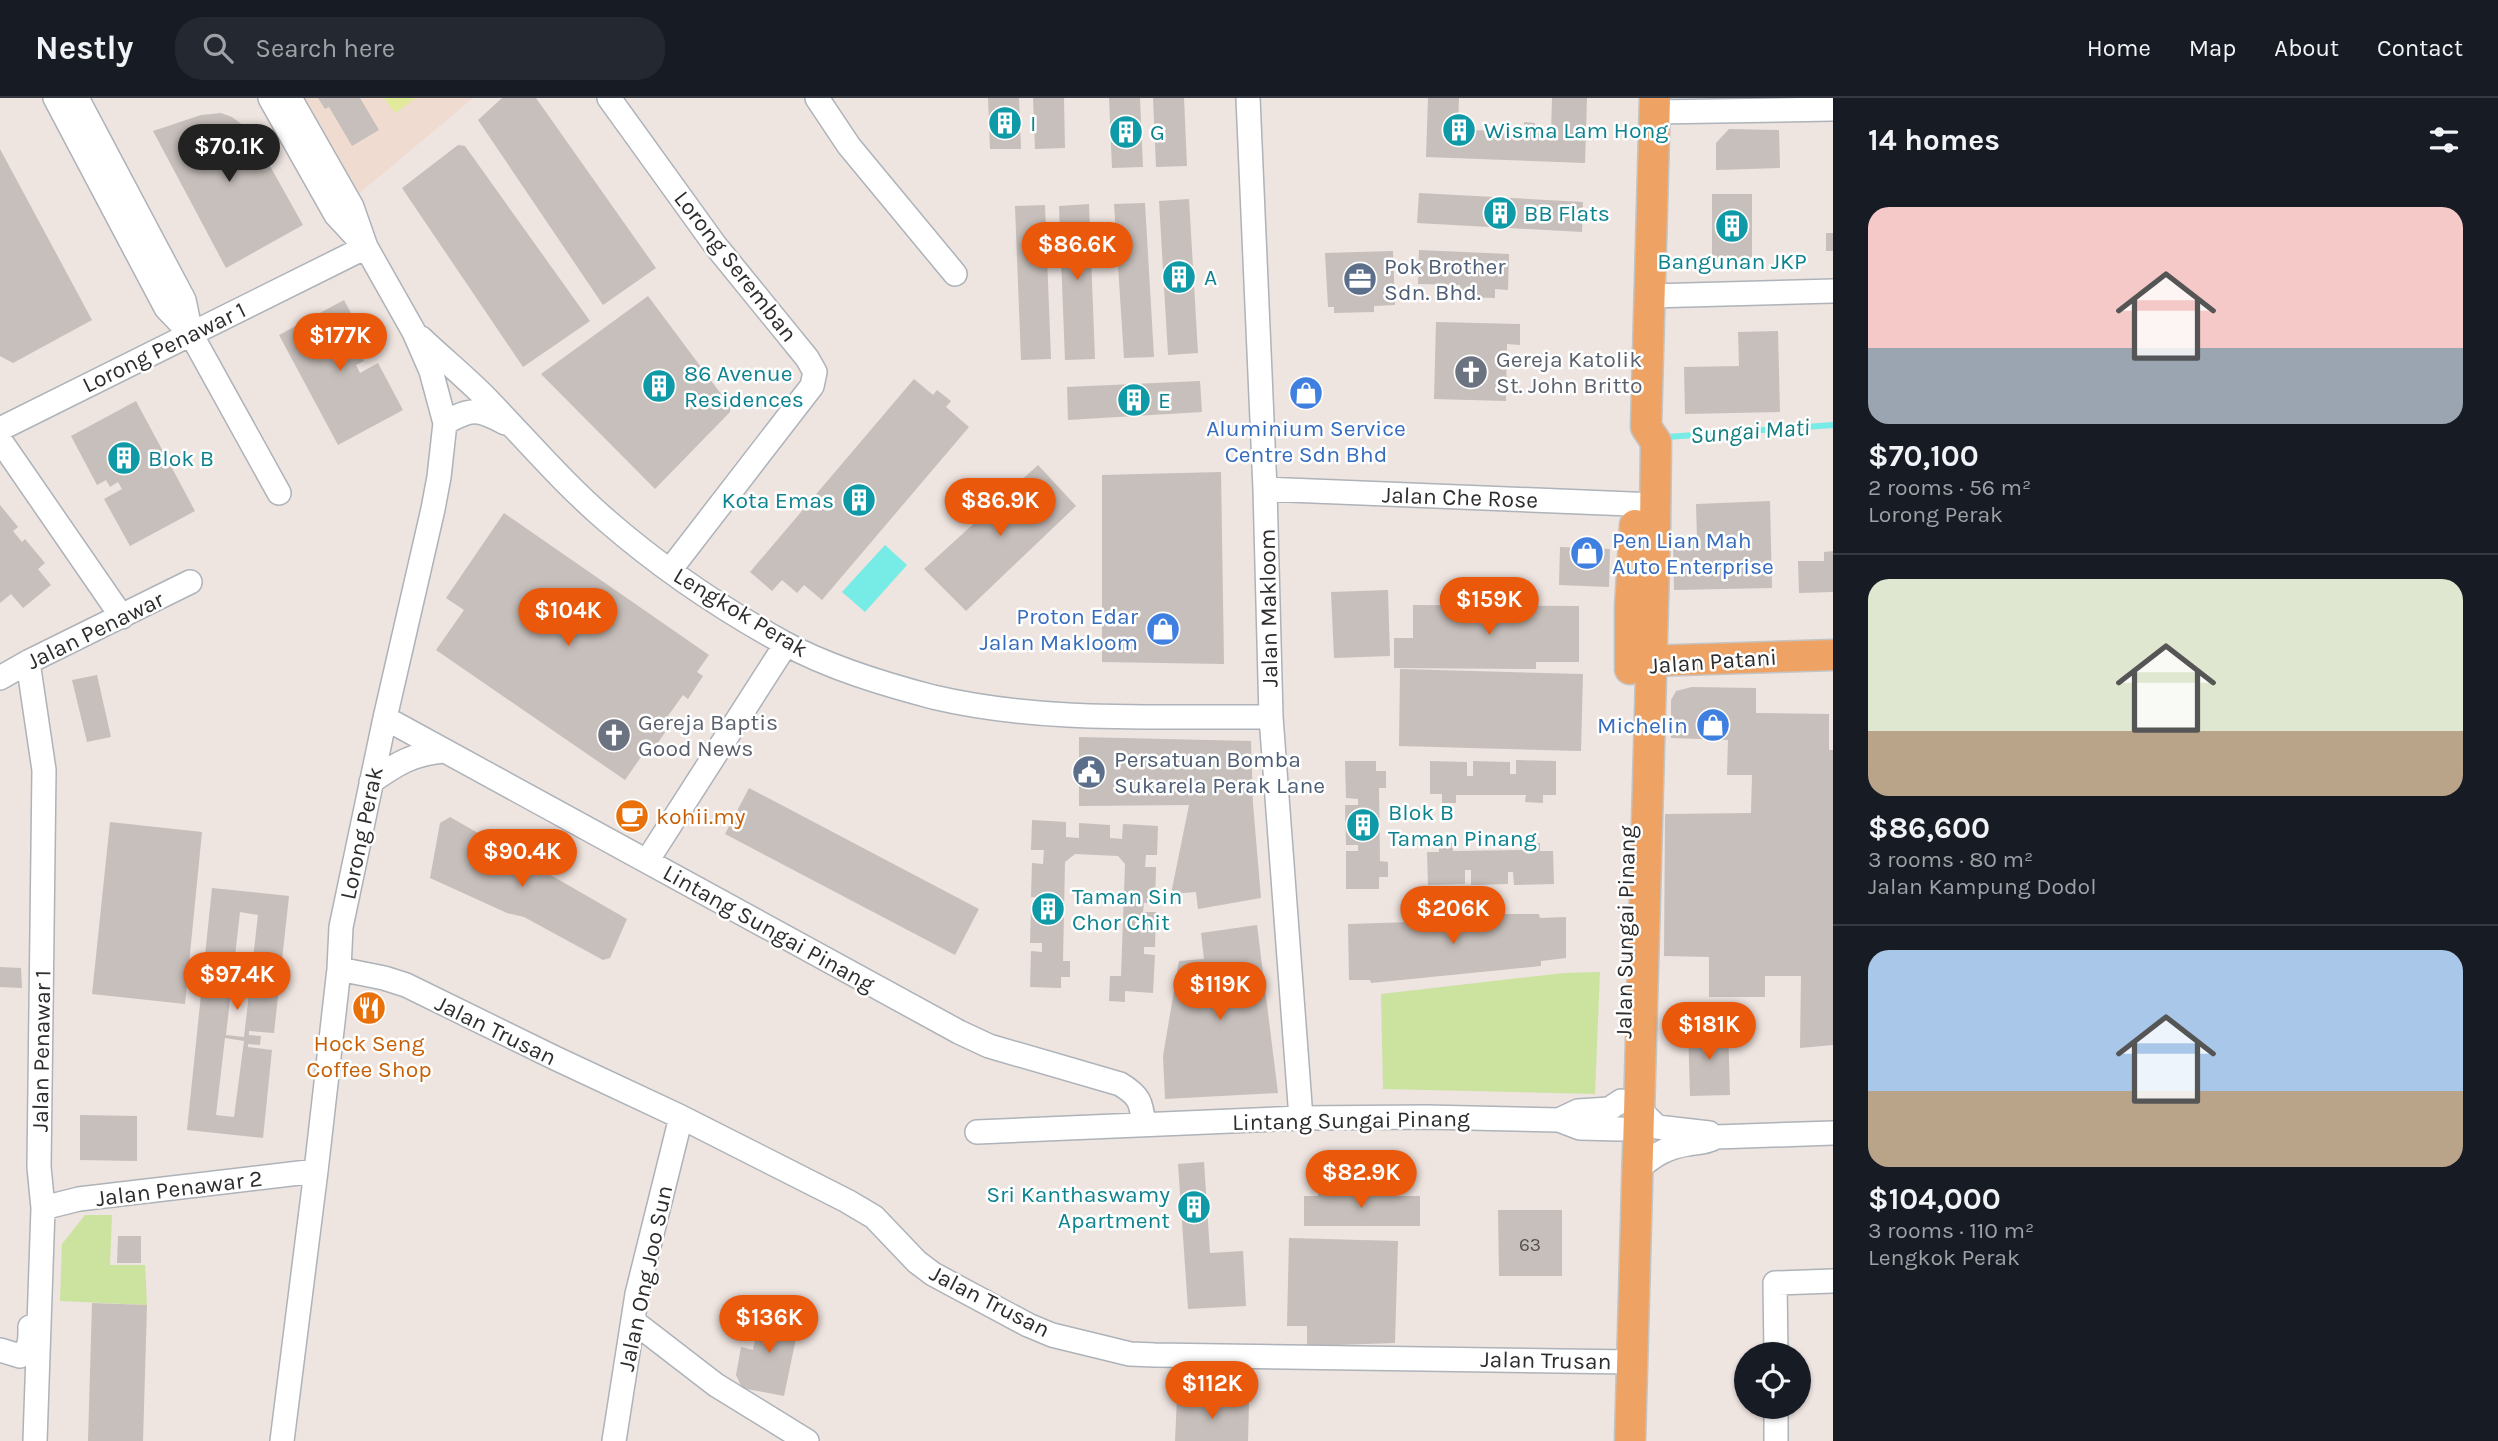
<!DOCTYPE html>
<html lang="en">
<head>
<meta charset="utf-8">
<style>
  body { margin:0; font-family:Karla,sans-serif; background:#242831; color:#f1f3f6; height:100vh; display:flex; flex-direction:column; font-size:26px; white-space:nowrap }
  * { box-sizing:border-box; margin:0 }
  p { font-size:23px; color:#9ea1a6 }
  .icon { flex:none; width:38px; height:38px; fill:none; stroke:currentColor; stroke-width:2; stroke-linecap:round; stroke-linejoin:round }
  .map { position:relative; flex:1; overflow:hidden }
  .side { display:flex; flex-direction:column; background:#171b24; width:665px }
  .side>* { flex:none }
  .buttons { position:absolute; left:1734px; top:1244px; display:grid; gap:14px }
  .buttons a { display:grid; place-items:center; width:77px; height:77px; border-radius:50%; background:#171b24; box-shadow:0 2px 5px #0004; font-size:35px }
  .price { position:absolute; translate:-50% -60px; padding:0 16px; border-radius:24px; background:#ea580c; color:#fff; font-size:23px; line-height:46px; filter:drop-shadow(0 2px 4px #0008) }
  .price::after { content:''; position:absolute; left:50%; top:42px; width:21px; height:16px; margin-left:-10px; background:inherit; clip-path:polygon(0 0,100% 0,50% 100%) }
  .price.active { background:#222; color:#fff }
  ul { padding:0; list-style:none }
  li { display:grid; align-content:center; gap:14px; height:371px; padding:0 35px }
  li+li { border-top:2px solid #363941 }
  li span { display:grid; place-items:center; height:217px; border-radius:21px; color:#555 }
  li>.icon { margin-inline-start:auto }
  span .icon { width:126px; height:126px; fill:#fffc; stroke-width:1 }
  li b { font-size:30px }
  h2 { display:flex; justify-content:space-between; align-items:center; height:84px; padding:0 35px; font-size:30px }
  header { display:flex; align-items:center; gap:42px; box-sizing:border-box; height:98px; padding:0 35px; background:#171b24; border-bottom:2px solid #363941 }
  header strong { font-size:33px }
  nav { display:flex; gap:38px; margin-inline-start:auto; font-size:24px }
  .search { width:490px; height:63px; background:#242831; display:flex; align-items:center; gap:18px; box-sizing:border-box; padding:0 24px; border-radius:28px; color:#9ea1a6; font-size:26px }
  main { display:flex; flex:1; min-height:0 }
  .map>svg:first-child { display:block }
  .education { fill:#efdbd0 }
  .green { fill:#cbe39e }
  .pitch { fill:#e1e99b }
  .water { fill:#77ece7 }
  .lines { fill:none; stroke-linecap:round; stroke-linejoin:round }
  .stream { stroke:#77ece7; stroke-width:6 }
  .building { fill:#c7bfbb; fill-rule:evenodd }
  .minor-casing { stroke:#adb3b9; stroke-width:26 }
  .major-casing { stroke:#c4c4c4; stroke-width:33 }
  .minor { stroke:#fff; stroke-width:23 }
  .major { stroke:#eea365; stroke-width:30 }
  .labels { text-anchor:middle; stroke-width:5; stroke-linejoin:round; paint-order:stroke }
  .number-label { font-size:19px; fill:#545250 }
  .culture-label { font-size:23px; fill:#0d838f; stroke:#fff; text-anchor:start }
  .street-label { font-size:23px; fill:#2d2d2d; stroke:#fff }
  .service-label { font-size:23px; fill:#4e5e75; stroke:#fff; text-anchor:start }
  .worship-label { font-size:23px; fill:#5b616d; stroke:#fff; text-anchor:start }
  .shop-label { font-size:23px; fill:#366cbe; stroke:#fff; text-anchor:end }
  .food-label { font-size:23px; fill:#c56008; stroke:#fff; text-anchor:start }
  .water-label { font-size:24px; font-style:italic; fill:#117e81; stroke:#fff }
</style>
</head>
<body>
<header>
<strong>Nestly</strong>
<div class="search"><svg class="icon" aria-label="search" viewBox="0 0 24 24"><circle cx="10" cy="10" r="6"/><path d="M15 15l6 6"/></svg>Search here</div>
<nav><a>Home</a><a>Map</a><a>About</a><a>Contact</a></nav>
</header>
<main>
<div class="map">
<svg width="1833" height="1343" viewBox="0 0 1833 1343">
  <rect width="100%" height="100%" fill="#eee4e0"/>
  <path class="education" d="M300,0H473L357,97Z"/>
  <path class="green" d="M1600,874L1595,996L1383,991L1381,896L1564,875Z
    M85,1117H112L110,1167H145L147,1207L60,1203L62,1146Z"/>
  <path class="pitch" d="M384,0H416L395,15Z"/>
  <path class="water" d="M885,447L907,467L865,514L842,494Z"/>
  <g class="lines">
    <path class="stream" d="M1667,339L1833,327"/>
  </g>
  <path class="building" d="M318,0H360L379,32L352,48L329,9L325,11Z
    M502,0H536L656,170L603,207L478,22Z
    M988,0H1019L1021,51H990Z
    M1033,0H1064L1065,50L1035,51Z
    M1109,0H1140L1143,69L1112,70Z
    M1153,0H1184L1187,68L1156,69Z
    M1428,0H1459L1458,32L1524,33V24L1535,25V34H1551L1552,0H1587L1585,65L1426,59Z
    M221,15L232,19L244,28L256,43L303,127L226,170L153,33L201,17Z
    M1729,31L1779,32L1780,70L1716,72V45Z
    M458,47L465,48L590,223L523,269L402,90Z
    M0,51L92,222L13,265L0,258Z
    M1419,95L1583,104L1582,134L1417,125Z
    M1712,96H1752V160H1712Z
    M1189,101L1198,255L1168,257L1159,103Z
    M1145,105L1154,259L1124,260L1114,106Z
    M1089,106L1095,261L1065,262L1059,108Z
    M1045,107L1051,261L1021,262L1015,108Z
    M1826,135H1833V153H1826Z
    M1419,152L1509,156L1508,192L1495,191V200L1460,199V187L1418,186Z
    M1393,153L1395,207L1374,208V214L1334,215V209H1328L1325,155Z
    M648,198L730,308V314L655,391L541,276Z
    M344,202L370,251L361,256L364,263L356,267L360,275L378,265L403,312L338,347L279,237Z
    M1436,224L1520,226V247L1507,246L1506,303L1434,301Z
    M1778,233L1780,314L1685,316L1684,269L1739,268L1738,234Z
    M914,281L933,297L937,292L951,303L946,309L969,329L822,502L804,487L797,495L782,482L772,493L750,474Z
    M1200,283L1202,314L1068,322L1067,289Z
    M136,303L195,413L130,448L104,401L122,391L118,384L110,389L106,382L97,387L71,338Z
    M1038,367L1076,408L966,513L924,471Z
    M1221,374L1224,566L1102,564V377Z
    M1770,403L1772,490L1674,492L1673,440H1697L1696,406Z
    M0,407L18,429L13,433L22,444L25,441L45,465L38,471L51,487L23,510L11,496L0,505Z
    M504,415L709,557L697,574L703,578L688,601L683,597L660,629L666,633L655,649L650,646L625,682L436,552L464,512L446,500Z
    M1560,449L1610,451L1609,489L1559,487Z
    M1833,453V494L1799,495L1798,463H1824V454Z
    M1388,492L1390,558L1334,560L1331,494Z
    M1413,507L1579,508V564H1536V571L1394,570V540H1413Z
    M1400,571L1583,576L1581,653L1399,648Z
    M97,577L111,639L87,644L72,582Z
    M1692,589L1756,590V615L1829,616V652H1833V947L1800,950L1801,878H1765V899H1709V859L1664,858L1665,716L1751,715L1752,677H1727L1728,642L1671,640V602L1676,593Z
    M1079,639L1251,643L1253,706L1261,800L1198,811L1196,794L1171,796L1189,707L1079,708Z
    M1516,662L1556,663V697H1543V705L1525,704L1526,697H1456V705H1442V696H1430V663L1467,664V678H1473V663L1510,664V676H1516Z
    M1345,663H1376V673H1386V690H1379L1380,763L1388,764V779H1379V791H1346V753H1358V747H1346L1345,707H1358V701L1346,700Z
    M749,690L979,811L955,857L725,736Z
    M450,719L627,821L610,860L603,862L524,819L507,815L430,780L440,725Z
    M1032,722L1066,724V739L1079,740V725L1110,727V740L1122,741L1123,726L1158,728L1157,757H1146L1145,769H1156L1155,805H1144L1143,814H1156L1155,849H1144V856L1155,857L1153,895L1125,893V904L1109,903L1110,878H1121L1125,766L1118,758L1075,756L1065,764L1063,863H1070V879H1061V890L1030,889L1031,853L1042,854V845H1030L1031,809H1047V800L1031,799L1032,765L1043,766L1044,752H1031Z
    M110,724L202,734L185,906L92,896Z
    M1453,745V753L1523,752L1522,745H1540V753H1553L1554,786L1514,787L1513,774H1508V786L1471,787V772H1465V786L1428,787L1427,754H1439V746Z
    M212,790L289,798L274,935L249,933V937L261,938L260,947L248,946V949L272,952L263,1040L187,1032ZM240,814L258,817L244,939L226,937ZM225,940L244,943L234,1019L216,1017Z
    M1435,816H1539L1540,820L1566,819V860L1541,863V868L1371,885L1370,882H1349L1348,826L1411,824L1412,821Z
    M1257,827L1278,995L1165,1001L1163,958L1179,863L1204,861L1201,835Z
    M0,869L21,870L22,890L0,889Z
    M1728,929L1730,997L1690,998L1688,930Z
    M80,1017L137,1018V1063L80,1062Z
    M1204,1064L1210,1155L1243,1153L1246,1208L1188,1211L1178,1066Z
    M1318,1089L1333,1090V1098H1420V1128H1304V1098H1318Z
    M1498,1112H1562V1178H1499Z
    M118,1138H141V1165H117Z
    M1289,1140L1398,1143L1395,1245L1307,1248V1228H1287Z
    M92,1205L147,1207L143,1343H88Z
    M761,1212L800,1221L784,1298L742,1290L736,1277L741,1249L753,1252Z
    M1177,1300L1249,1304L1248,1343H1175Z"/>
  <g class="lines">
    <g class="minor-casing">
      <path id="minor" d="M55,0L166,210L191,236L279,395
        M77,0L184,202L191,235
        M270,0L336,117L361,144
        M609,0L715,147L807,260L815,274L812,288L670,472
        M817,0L849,48L955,176
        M1248,0L1265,391L1271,619L1301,1020
        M1654,14L1833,11
        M1650,198L1833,193
        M421,240C442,260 464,278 484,298C524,339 562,384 606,422C660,469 722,511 784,545C830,570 883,586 933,599C1043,625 1159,618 1271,619
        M445,325C471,310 478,310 505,325
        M0,331L366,149
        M0,342L122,519
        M1265,391L1655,407
        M28,564L44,672L39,1069L43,1110L35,1343
        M0,580L28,564L190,484
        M385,620L959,934L989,948L1120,986C1140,998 1141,1004 1144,1027
        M371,684C396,666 414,655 445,653
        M647,763L786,546
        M339,871L384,880L406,887L555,960L681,1019L847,1103L874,1119L917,1164L933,1176L1028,1227L1052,1237L1130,1256L1155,1257L1632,1264
        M1640,1000L1644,1016L1657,1029L1709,1035
        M1559,1022L1578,1013L1609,1011L1621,1003
        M977,1034L1301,1020L1426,1019L1559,1022L1580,1030L1620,1031
        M1638,1071C1654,1057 1667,1049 1688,1046C1698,1044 1707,1045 1716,1039L1833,1035
        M43,1110L79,1101L316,1073
        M633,1223L716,1287L807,1343
        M0,1252L20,1258C31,1251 30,1240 30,1229
        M1776,1256L1775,1185L1833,1183
        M1776,1309V1343
        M282,1343L316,1073L339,871L341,829L385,620L433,411L439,379L445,325L431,273L414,234L366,149L352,109L290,0
        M614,1343L637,1196L681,1019"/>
    </g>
    <g class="major-casing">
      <path id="major" d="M1630,566V510L1635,427
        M1630,571L1649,563L1833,557
        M1630,1343L1655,432L1656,344L1646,329L1655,0"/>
    </g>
    <use href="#minor" class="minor"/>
    <use href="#major" class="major"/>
  </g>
  <defs>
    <g id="building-disc" transform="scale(1.75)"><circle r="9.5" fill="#0f9aa8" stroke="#fff"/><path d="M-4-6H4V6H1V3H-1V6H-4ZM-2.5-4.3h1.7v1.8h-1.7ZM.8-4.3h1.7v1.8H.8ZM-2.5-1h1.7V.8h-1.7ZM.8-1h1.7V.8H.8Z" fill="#fff"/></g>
    <g id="office-disc" transform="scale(1.75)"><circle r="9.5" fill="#5c6f8a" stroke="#fff"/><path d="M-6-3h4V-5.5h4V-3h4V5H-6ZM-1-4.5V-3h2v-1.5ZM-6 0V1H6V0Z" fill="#fff"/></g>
    <g id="church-disc" transform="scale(1.75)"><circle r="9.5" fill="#6b7280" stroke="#fff"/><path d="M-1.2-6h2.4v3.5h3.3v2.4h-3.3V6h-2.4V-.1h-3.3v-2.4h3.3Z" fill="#fff"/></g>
    <g id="shop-disc" transform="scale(1.75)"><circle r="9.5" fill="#3f7fe0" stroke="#fff"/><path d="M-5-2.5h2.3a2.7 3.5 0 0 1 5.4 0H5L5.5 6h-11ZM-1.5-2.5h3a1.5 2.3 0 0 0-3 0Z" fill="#fff"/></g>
    <g id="civic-disc" transform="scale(1.75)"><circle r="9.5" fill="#5c6f8a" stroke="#fff"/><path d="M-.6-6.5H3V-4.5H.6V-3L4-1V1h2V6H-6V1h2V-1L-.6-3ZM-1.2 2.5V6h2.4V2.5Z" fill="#fff"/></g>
    <g id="cafe-disc" transform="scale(1.75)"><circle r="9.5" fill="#e8710a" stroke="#fff"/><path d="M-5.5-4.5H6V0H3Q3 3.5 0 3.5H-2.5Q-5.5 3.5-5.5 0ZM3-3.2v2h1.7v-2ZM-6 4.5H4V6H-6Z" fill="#fff"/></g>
    <g id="restaurant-disc" transform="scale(1.75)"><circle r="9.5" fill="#e8710a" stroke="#fff"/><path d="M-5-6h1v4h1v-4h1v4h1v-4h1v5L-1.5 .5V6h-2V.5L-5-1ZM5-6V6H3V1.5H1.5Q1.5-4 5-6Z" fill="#fff"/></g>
  </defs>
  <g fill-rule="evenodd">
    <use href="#building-disc" x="1005" y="25"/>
    <use href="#building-disc" x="1459" y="32"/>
    <use href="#building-disc" x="1126" y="34"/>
    <use href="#building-disc" x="1500" y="115"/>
    <use href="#building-disc" x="1732" y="128"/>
    <use href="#building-disc" x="1179" y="179"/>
    <use href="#office-disc" x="1360" y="181"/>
    <use href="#church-disc" x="1471" y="274"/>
    <use href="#building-disc" x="659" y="288"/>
    <use href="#shop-disc" x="1306" y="295"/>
    <use href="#building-disc" x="1134" y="302"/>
    <use href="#building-disc" x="124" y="360"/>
    <use href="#building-disc" x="859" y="402"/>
    <use href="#shop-disc" x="1587" y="455"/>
    <use href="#shop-disc" x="1163" y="531"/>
    <use href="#shop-disc" x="1713" y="627"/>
    <use href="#church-disc" x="614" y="637"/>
    <use href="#civic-disc" x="1089" y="674"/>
    <use href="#cafe-disc" x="632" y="718"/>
    <use href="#building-disc" x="1363" y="727"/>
    <use href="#building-disc" x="1048" y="811"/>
    <use href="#restaurant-disc" x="369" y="910"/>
    <use href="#building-disc" x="1194" y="1109"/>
  </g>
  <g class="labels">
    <g class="number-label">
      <text x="1530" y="1153">63</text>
    </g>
    <g class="culture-label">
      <text x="1030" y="33">I</text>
      <text x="1484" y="40">Wisma Lam Hong</text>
      <text x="1150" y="42">G</text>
      <text x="1524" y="123">BB Flats</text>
      <text x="1732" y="171" text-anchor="middle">Bangunan JKP</text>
      <text x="1204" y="187">A</text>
      <text x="684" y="283">86 Avenue<tspan x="684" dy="26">Residences</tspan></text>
      <text x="1158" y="310">E</text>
      <text x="148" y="368">Blok B</text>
      <text x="834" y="410" text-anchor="end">Kota Emas</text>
      <text x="1388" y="722">Blok B<tspan x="1388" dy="26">Taman Pinang</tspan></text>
      <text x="1072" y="806">Taman Sin<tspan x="1072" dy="26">Chor Chit</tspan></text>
      <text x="1170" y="1104" text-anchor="end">Sri Kanthaswamy<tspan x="1170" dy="26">Apartment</tspan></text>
    </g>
    <g class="street-label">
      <text transform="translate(736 168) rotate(52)" y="8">Lorong Seremban</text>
      <text transform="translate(164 249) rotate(-26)" y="8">Lorong Penawar 1</text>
      <text transform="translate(1460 399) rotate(2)" y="8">Jalan Che Rose</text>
      <text transform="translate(1268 510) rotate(-91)" y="8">Jalan Makloom</text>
      <text transform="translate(741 514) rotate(31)" y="8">Lengkok Perak</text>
      <text transform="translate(95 532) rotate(-26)" y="8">Jalan Penawar</text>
      <text transform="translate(1713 563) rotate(-4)" y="8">Jalan Patani</text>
      <text transform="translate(361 735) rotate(-78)" y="8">Lorong Perak</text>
      <text transform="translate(769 830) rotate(29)" y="8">Lintang Sungai Pinang</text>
      <text transform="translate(1625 834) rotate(-89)" y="8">Jalan Sungai Pinang</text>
      <text transform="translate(496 932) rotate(26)" y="8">Jalan Trusan</text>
      <text transform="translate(41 953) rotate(-89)" y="8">Jalan Penawar 1</text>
      <text transform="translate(1351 1022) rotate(-1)" y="8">Lintang Sungai Pinang</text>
      <text transform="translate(179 1090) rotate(-7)" y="8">Jalan Penawar 2</text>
      <text transform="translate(645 1180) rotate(-78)" y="8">Jalan Ong Joo Sun</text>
      <text transform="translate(990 1203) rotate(27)" y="8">Jalan Trusan</text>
      <text transform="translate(1546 1262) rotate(1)" y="8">Jalan Trusan</text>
    </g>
    <g class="service-label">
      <text x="1384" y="176">Pok Brother<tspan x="1384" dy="26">Sdn. Bhd.</tspan></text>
      <text x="1114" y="669">Persatuan Bomba<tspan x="1114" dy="26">Sukarela Perak Lane</tspan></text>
    </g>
    <g class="worship-label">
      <text x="1496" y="269">Gereja Katolik<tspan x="1496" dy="26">St. John Britto</tspan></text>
      <text x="638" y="632">Gereja Baptis<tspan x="638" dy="26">Good News</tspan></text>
    </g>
    <g class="shop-label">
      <text x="1306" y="338" text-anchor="middle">Aluminium Service<tspan x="1306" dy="26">Centre Sdn Bhd</tspan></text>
      <text x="1612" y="450" text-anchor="start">Pen Lian Mah<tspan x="1612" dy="26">Auto Enterprise</tspan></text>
      <text x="1138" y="526">Proton Edar<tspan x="1138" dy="26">Jalan Makloom</tspan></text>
      <text x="1688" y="635">Michelin</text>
    </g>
    <g class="food-label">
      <text x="656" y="726">kohii.my</text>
      <text x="369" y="953" text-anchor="middle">Hock Seng<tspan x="369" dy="26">Coffee Shop</tspan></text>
    </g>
    <g class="water-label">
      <text transform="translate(1750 333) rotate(-4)" y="8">Sungai Mati</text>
    </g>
  </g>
</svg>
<div class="buttons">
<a><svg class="icon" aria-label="locate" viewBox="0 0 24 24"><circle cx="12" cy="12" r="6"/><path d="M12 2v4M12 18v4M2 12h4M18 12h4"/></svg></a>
</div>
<b class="price active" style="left:229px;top:86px">$70.1K</b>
<b class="price" style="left:1077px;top:184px">$86.6K</b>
<b class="price" style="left:340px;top:275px">$177K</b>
<b class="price" style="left:1000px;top:440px">$86.9K</b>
<b class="price" style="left:1489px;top:539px">$159K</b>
<b class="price" style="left:568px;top:550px">$104K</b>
<b class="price" style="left:522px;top:791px">$90.4K</b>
<b class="price" style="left:1453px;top:848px">$206K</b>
<b class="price" style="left:237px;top:914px">$97.4K</b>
<b class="price" style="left:1220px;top:924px">$119K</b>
<b class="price" style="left:1709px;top:964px">$181K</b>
<b class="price" style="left:1361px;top:1112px">$82.9K</b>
<b class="price" style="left:769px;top:1257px">$136K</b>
<b class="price" style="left:1212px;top:1323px">$112K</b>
</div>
<section class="side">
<h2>14 homes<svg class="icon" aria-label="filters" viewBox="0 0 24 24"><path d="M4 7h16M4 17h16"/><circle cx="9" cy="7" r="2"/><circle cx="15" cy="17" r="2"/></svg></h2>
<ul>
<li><span style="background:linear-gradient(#f6c9c9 65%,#9aa5b1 0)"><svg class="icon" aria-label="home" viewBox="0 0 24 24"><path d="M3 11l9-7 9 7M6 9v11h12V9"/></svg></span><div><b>$70,100</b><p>2 rooms · 56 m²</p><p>Lorong Perak</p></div></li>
<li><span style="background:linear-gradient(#dfe7d0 70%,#b9a48a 0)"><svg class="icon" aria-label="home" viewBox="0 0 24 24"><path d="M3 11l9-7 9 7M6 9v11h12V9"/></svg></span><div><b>$86,600</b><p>3 rooms · 80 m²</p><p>Jalan Kampung Dodol</p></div></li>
<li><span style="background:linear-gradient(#a9c7e8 65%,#b9a48a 0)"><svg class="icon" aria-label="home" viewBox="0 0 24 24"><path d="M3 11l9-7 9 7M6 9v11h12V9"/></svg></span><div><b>$104,000</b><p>3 rooms · 110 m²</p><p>Lengkok Perak</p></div></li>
</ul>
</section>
</main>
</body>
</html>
